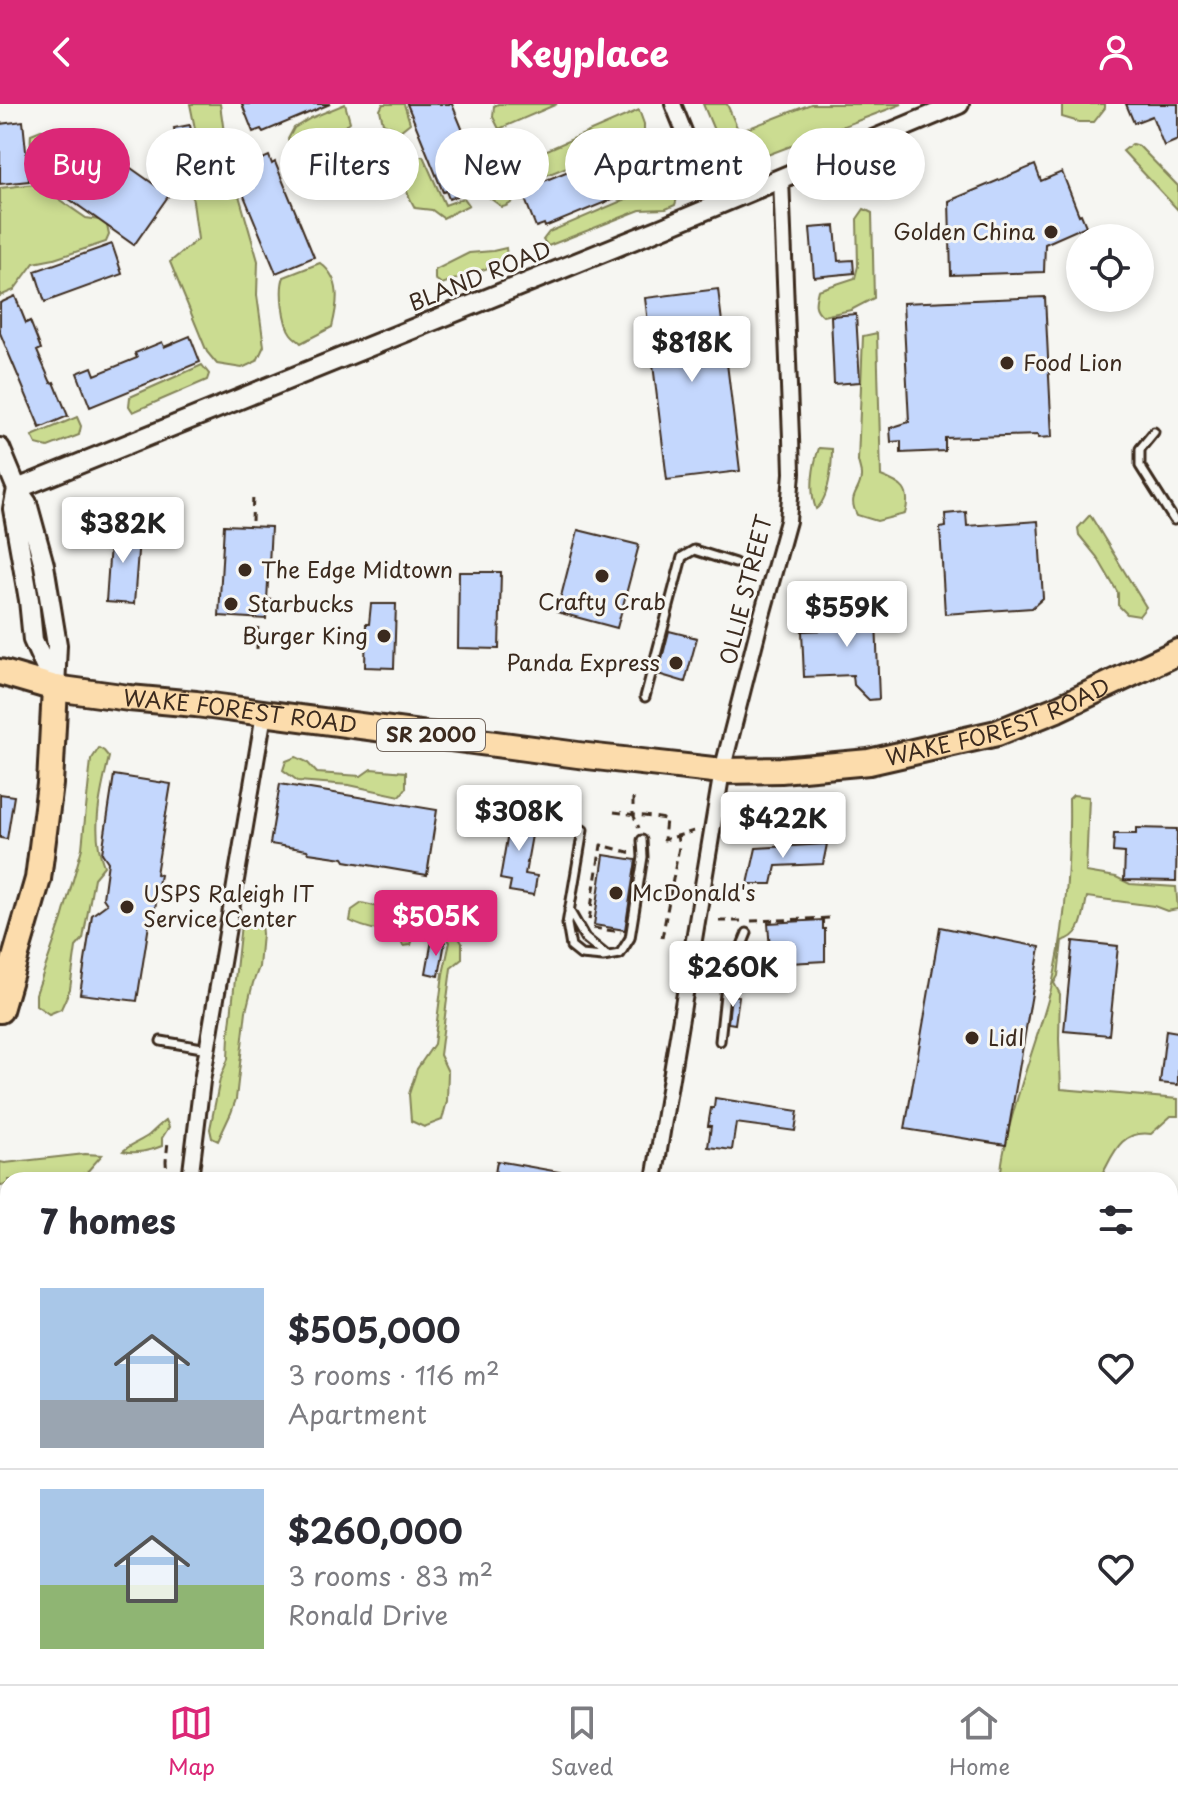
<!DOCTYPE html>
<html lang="en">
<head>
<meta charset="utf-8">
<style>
  body { margin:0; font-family:"Playpen Sans",sans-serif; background:#f2f2f3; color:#2b2b33; height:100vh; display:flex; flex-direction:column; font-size:30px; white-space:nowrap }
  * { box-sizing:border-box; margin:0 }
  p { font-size:26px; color:#7c7c81 }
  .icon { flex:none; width:44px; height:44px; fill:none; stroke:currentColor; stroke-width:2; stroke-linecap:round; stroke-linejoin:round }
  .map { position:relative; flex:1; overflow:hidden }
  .side { position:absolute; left:0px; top:1068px; width:1178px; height:512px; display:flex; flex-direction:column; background:#fff; border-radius:24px 24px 0 0; box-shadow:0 4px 12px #0003 }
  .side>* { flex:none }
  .banner { position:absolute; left:24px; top:24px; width:1130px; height:72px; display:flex; gap:16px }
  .controls { position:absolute; left:1066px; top:120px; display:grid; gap:16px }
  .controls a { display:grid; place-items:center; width:88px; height:88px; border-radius:50%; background:#fff; box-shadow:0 4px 12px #0003; font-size:40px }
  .price { position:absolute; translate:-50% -68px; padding:0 18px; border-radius:8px; background:#fff; color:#222; font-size:26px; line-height:52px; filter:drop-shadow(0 2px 4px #0008) }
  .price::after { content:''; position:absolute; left:50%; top:48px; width:24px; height:18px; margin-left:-12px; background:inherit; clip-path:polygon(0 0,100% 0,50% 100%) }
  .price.active { background:#db2777; color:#fff }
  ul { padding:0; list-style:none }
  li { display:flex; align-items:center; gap:24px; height:200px; padding:0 40px }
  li+li { border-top:2px solid #e1e1e2 }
  li span { display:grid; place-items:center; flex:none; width:224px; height:160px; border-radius:0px; color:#555 }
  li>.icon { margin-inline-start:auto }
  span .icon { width:96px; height:96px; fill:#fffc; stroke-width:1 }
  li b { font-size:34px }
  h2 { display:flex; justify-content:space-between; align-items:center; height:96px; padding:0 40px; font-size:34px }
  .pill { padding:0 28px; border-radius:36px; background:#fff; box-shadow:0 4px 12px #0003; font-size:28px; line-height:72px }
  .pill.active { background:#db2777; color:#fff }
  header { display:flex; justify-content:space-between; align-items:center; height:104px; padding:0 40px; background:#db2777; color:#fff; font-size:36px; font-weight:700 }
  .menu { display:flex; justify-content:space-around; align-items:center; height:112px; border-top:2px solid #e1e1e2; background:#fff; font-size:22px; color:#7c7c81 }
  .menu a { display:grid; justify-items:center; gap:4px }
  .menu .active { color:#db2777 }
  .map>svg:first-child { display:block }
  .green { fill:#cbdc91; stroke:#838358; stroke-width:2 }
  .building { fill:#c4d7fd; stroke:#3b2a1e; stroke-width:2 }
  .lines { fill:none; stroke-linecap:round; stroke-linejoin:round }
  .service-casing { stroke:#3b2a1e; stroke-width:13 }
  .minor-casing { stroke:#3b2a1e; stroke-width:20 }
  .tertiary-casing { stroke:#3b2a1e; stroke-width:24 }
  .primary-casing { stroke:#3b2a1e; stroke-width:30 }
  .path { stroke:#3b2a1e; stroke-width:3; stroke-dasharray:8 6; stroke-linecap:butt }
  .service { stroke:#f6f6f2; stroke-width:7 }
  .minor { stroke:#f6f6f2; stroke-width:14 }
  .tertiary { stroke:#f6f6f2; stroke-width:18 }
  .primary { stroke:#fcdcac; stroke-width:24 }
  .poi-dot { fill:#3b2a1e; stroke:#f6f6f2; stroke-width:3 }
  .labels { text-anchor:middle; stroke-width:6; stroke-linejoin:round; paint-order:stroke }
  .shield { fill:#f6f6f2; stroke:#73675e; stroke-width:2 }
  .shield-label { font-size:20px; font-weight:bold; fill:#3b2a1e }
  .poi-label { font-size:22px; fill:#3b2a1e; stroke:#f6f6f2; text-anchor:start }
  .street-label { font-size:22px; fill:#3b2a1e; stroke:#f6f6f2 }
</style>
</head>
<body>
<header><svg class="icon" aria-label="back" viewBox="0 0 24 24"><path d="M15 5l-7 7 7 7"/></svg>Keyplace<svg class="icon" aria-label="person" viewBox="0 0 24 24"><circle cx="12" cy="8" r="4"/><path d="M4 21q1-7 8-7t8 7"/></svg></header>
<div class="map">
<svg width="1178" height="1580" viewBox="0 0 1178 1580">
  <rect width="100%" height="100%" fill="#f6f6f2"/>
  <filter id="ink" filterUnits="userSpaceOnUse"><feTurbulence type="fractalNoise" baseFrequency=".0125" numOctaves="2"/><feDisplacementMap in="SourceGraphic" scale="16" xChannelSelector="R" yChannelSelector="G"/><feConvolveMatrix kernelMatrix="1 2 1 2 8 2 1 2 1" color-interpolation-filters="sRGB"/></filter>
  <g filter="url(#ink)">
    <path class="green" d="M190,0H220L227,50L258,157L257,191L264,242L257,257L242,264L217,260L207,248L170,158L198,135L191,83L193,67L203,64Z
      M345,0L350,18L335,30L321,36L313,45L295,50L288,35L294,24L311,14Z
      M383,0H404L410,19L400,27L383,19L380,6Z
      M498,0H557L499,25L493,13L494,2Z
      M703,0H727L739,28L811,0H902L730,65Z
      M1062,0H1105V4L1094,18H1079L1062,13Z
      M639,6L644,20V31L635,36L524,80C517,89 515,101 502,103L487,92V80L494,69Z
      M41,26H49L65,40L77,63L57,90L60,96L86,114L106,117L109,131L106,138L54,155L34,159L14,186L0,192V84L35,80C35,62 29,48 31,30Z
      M1132,40L1139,42L1178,82V106L1123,47Z
      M414,52H423L445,101L464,94L469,101L443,114L432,106L415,104C405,86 394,66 414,52Z
      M851,68L866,69L868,75L865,86L828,84L827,76Z
      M672,69C678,81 680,88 675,101L666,105L640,106L548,142L543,136L549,128L659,81L663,74Z
      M864,105L872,109L874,194L851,206L823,212C813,204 815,198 818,186L855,174L858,162L857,115Z
      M506,144L507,152L500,160L442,180L435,175V166L469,149L493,147Z
      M320,159C342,175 338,199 332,223L301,239C298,236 294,234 291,230C283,220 279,185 284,173Z
      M877,229L881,372C902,380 912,386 905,410L877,417L857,411C846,390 862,388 861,371C861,366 859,362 858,357L863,232Z
      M202,261L209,270L207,276L133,308L129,302L130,293Z
      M77,313L81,322L79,331L48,343L36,340L32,332Z
      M819,344L832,345C832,362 829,395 816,405C809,387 813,361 819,344Z
      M1090,411L1146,503L1139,512L1127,510L1118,501V489L1097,453L1079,431L1078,424Z
      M99,644L104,647L109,653C101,688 90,727 104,762L94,774L83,835L76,843L70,885L61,905L49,910L36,901V890L62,815L82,744L91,656Z
      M296,653L307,658L317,669L361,672L371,665L406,668V684L400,692L349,681L298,677L283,666L286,657Z
      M1073,691L1089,693L1086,768L1116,773L1130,780L1176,783L1178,805L1167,807L1154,802L1087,793C1083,811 1083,832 1062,837L1058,872L1054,879L1060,890L1059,935L1061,985L1178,995V1012H1171L1151,1030C1118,1026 1113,1053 1099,1076H1001C1000,1061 1004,1048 1007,1033C1018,983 1038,935 1051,885C1066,824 1070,759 1069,695Z
      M362,799C384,805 422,809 411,841L403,842L399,832C383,826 366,826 350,817L352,806Z
      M248,815L261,819L262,830L259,863L253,879L246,907L236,995L231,1009L218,1037L212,1034L210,1025L220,975L228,955L229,931L241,820Z
      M445,823L453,824L462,839V855L451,864L440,951L448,968L447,997L442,1016L424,1023L411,1017L409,990L417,965L434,940L443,870L450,838L443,830Z
      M166,1016L169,1023L162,1034V1042C151,1047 135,1050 123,1047C131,1040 141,1037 149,1031C155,1026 159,1021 166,1016Z
      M85,1050L102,1051L86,1069L78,1071L59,1070L27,1076H8V1080L0,1081V1058L5,1059Z"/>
    <path class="building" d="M242,0H330L263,28L261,25L253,28Z
      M407,0H452L482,73L478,74L481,82L449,95L446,87L443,88Z
      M1126,0H1178V36L1164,42L1152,12L1134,19Z
      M23,17L29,77L0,80V20Z
      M190,21L198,64L182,67L174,24Z
      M97,40L169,91L134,141L62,90Z
      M630,42L632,45L640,42L653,74L646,77L647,81L545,123L544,120L536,123L523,90L531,87L529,83Z
      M269,52L272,60L275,58L314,153L276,169L237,75L241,74L237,66Z
      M1035,61L1041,77L1062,68L1079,111L1081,110L1086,122L1045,140L1044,168L951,171L949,97Z
      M835,122L838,157L853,156L854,169L814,173L810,124Z
      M112,140L122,170L45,198L35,167Z
      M718,185L740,367L667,376L645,194Z
      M15,192L26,219L30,217L41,245L37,247L51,279L54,278L68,312L40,324L0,229V199Z
      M1045,193L1052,333L1038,334V331L945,334V347L901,349V337L891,338L890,324L909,318L903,199Z
      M856,210L860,278L834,280L831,212Z
      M190,232L200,258L90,303L77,269L92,263L95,271L137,254L135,249L162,238L164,243Z
      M966,408L967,422L1038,417L1043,494L1032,504L945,510L940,424L946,423L945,410Z
      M124,420L140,421L134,500L106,498L111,426L123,427Z
      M224,421L271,423L266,515L219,512Z
      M578,426L639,441L617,524L557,508Z
      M459,468H501L499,545L458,544Z
      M875,490L879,595L869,596L854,581L853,571L804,573L802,527L852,525L850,491Z
      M371,500H396L394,564L365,563L366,520H369Z
      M669,527L697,534L685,578L658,570Z
      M114,671L171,680L156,770L160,771L157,785L154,789L157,795L154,808H151L137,897L80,890L92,811L107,800L103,794L108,758L102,749Z
      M280,680L437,706L427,771L345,757L343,754L309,749L307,746L270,740Z
      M0,690L14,692L7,735L0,734Z
      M512,705L536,709L525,770L537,772L534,791L509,787L511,777L500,775Z
      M1136,724L1177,725L1176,777L1124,776L1125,749L1113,748L1114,730H1136Z
      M827,740L823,760L776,762L772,780H748L756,744Z
      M604,751L636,756L625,826L594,821Z
      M823,816V825H825V857L771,860L768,819Z
      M940,823L1040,843L1006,1041L905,1025Z
      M432,836L445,838L439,872L426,869Z
      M1073,837L1118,842L1109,931L1064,927Z
      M731,891L739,892L735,920L728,919Z
      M1166,926L1178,928V981L1160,979Z
      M715,994L798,1007L795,1027L736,1019L732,1046L708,1043L711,1022H708L711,1004H714Z
      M497,1057L565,1069L564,1076H494Z"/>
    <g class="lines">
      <g class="service-casing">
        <path id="service" d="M1154,328L1140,345V362L1174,416
          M645,593L682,453L694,446L735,459
          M583,726L567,820L571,843L581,851L603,853L620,850L630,834L643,753L642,736
          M569,806L585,834L607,852
          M161,937L208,945
          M720,937L726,881L747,829"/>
      </g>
      <g class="minor-casing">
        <path id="minor" d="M673,0L714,102
          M190,1076L202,977L264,610
          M654,1076L722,667L759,522L788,417L792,369L791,334L781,74
          M1170,1363L1178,1348
          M712,1572L715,1580
          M1123,1580V1572"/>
      </g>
      <g class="tertiary-casing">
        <path id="tertiary" d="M0,344L17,385L27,399L44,461L57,541L55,584
          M17,385L660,125L959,0
          M17,385L13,405L29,496L33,536L53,580"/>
      </g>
      <g class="primary-casing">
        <g id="primary">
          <path id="s1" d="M0,568L55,584L129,594L196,600L578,651L722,667L781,666L869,658L997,629L1057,605L1178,548"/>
          <path d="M0,906L38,775L50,680L55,584"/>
        </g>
      </g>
      <path class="path" d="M252,417L253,391
        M269,496L294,498
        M257,545L258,517
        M633,694V710L639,724
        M614,708L666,715L664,736L694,727
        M589,816L601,741L632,749
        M719,817H743
        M751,817L831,814
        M593,824L621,828
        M662,834L679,743L677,732
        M167,1076L166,1057L168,1037
        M288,1572L289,1580"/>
      <use href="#service" class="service"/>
      <use href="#minor" class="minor"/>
      <use href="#tertiary" class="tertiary"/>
      <use href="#primary" class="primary"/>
    </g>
  </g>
  <g class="poi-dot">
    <circle cx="1051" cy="128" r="8"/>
    <circle cx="1007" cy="259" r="8"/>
    <circle cx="245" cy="466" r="8"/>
    <circle cx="602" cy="472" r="8"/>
    <circle cx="231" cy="500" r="8"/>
    <circle cx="384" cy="532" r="8"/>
    <circle cx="676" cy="559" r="8"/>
    <circle cx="616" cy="789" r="8"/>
    <circle cx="127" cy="803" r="8"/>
    <circle cx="972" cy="934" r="8"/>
  </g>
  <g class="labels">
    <rect class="shield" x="377" y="615" width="108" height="32" rx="6"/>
    <g class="shield-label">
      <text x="431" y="638">SR 2000</text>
    </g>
    <g class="poi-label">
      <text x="1035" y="136" text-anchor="end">Golden China</text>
      <text x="1023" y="267">Food Lion</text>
      <text x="261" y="474">The Edge Midtown</text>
      <text x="602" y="506" text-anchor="middle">Crafty Crab</text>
      <text x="247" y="508">Starbucks</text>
      <text x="368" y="540" text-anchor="end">Burger King</text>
      <text x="660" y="567" text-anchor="end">Panda Express</text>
      <text x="632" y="797">McDonald's</text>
      <text x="143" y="798">USPS Raleigh IT<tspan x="143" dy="25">Service Center</tspan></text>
      <text x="988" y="942">Lidl</text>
    </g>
    <g class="street-label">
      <text transform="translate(480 172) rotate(-22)" y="8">BLAND ROAD</text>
      <text transform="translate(746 486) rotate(-76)" y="8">OLLIE STREET</text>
      <text dy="8" stroke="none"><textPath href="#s1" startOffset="244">WAKE FOREST ROAD</textPath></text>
      <text dy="8" stroke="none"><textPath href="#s1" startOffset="1012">WAKE FOREST ROAD</textPath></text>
    </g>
  </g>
</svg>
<div class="controls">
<a><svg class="icon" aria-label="locate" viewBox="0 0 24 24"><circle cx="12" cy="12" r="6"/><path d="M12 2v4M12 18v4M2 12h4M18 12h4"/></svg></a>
</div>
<b class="price" style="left:692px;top:280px">$818K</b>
<b class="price" style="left:123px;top:461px">$382K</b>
<b class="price" style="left:847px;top:545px">$559K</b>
<b class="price" style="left:519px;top:749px">$308K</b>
<b class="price" style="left:783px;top:756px">$422K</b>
<b class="price active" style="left:436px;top:854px">$505K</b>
<b class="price" style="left:733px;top:905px">$260K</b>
<div class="banner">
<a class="pill active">Buy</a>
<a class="pill">Rent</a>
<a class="pill">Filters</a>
<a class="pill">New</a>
<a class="pill">Apartment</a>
<a class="pill">House</a>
</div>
<section class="side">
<h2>7 homes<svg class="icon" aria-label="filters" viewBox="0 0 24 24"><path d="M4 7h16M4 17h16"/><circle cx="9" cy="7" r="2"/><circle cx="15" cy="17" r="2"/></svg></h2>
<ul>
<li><span style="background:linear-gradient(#a9c7e8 70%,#9aa5b1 0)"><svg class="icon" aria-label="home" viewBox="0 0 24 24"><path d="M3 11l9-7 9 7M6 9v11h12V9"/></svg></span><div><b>$505,000</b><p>3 rooms · 116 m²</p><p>Apartment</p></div><svg class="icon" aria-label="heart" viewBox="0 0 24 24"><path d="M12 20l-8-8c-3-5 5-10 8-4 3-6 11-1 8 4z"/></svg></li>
<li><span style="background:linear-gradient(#a9c7e8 60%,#8fb573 0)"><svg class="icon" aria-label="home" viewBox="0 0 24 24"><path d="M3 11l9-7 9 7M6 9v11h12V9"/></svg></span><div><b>$260,000</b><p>3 rooms · 83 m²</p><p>Ronald Drive</p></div><svg class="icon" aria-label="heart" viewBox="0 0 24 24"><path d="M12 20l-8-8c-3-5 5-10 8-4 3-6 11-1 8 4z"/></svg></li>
</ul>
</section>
</div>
<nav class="menu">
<a class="active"><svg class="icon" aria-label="map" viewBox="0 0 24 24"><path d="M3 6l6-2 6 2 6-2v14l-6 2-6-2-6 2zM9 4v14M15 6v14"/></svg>Map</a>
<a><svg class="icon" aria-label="saved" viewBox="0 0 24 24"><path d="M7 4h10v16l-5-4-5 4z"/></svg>Saved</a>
<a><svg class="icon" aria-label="home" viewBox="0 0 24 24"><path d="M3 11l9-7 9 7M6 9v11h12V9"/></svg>Home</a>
</nav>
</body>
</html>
